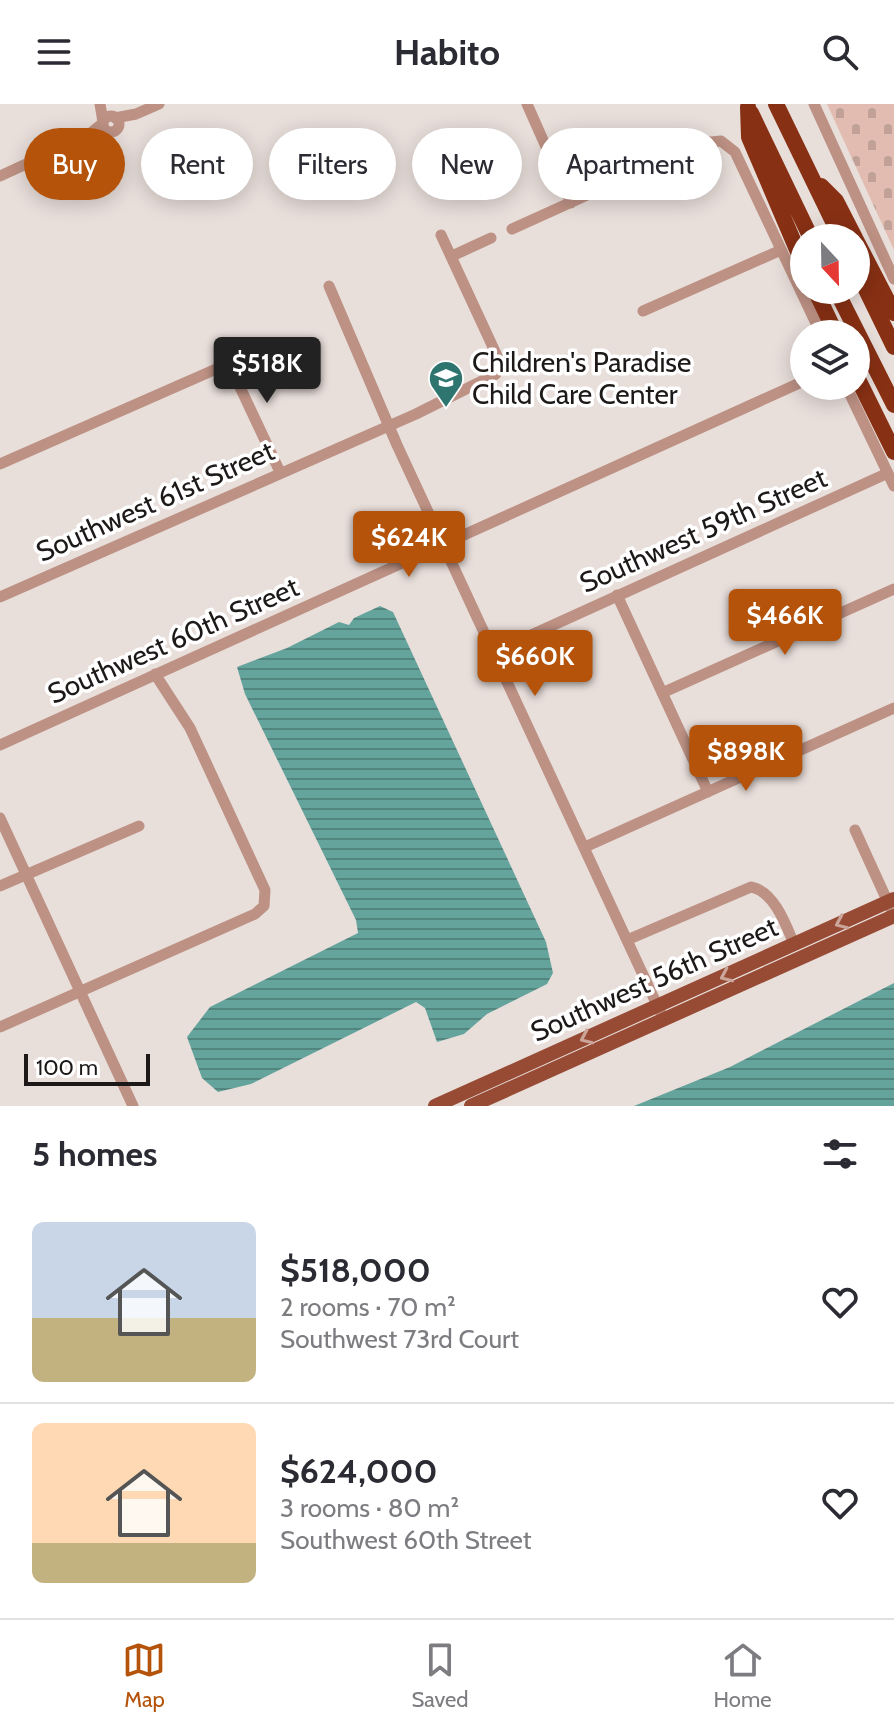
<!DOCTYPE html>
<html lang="en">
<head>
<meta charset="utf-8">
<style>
  body { margin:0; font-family:Cabin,sans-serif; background:#f2f2f3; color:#2b2b33; height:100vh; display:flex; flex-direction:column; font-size:30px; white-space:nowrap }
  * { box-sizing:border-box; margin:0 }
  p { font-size:26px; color:#7c7c81 }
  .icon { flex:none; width:44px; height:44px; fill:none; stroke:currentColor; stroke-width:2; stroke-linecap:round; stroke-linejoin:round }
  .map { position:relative; height:1002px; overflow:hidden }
  .side { display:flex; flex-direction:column; background:#fff; flex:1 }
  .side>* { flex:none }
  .top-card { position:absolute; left:24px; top:24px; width:846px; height:72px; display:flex; gap:16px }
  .needle { width:52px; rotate:158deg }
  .tools { position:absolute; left:790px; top:120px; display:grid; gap:16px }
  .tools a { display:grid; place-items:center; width:80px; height:80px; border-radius:50%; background:#fff; box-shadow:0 4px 20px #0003; font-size:40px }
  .scale { position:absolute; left:24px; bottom:20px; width:126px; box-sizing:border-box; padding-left:8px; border:4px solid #1d1918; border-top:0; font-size:22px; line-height:28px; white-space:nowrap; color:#1d1918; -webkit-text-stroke:6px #fff; paint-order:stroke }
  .price { position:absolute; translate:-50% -68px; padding:0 18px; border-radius:8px; background:#b45309; color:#fff; font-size:26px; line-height:52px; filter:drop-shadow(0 2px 4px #0008) }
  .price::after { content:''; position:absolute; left:50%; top:48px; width:24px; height:18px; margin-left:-12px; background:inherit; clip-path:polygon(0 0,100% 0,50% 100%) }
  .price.current { background:#222; color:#fff }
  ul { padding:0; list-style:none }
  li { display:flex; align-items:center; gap:24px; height:200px; padding:0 32px }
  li+li { border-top:2px solid #e1e1e2 }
  li span { display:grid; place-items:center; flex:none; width:224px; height:160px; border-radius:12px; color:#555 }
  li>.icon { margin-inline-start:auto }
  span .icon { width:96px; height:96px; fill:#fffc; stroke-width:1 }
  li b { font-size:34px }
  h2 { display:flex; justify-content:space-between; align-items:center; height:96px; padding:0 32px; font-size:34px }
  .chip { padding:0 28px; border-radius:36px; background:#fff; box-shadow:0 4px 20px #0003; font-size:28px; line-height:72px }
  .chip.current { background:#b45309; color:#fff }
  header { display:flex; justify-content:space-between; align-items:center; height:104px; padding:0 32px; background:#fff; font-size:36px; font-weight:700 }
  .dock { display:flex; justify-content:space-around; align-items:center; height:112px; border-top:2px solid #e1e1e2; background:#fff; font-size:22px; color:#7c7c81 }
  .dock a { display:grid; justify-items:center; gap:4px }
  .dock .current { color:#b45309 }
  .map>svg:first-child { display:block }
  .cemetery { fill:url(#cemetery-stones) }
  .water { fill:url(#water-rules) }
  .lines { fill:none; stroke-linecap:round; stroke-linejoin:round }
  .minor { stroke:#bd9184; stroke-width:11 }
  .major { stroke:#974b35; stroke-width:14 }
  .highway { stroke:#883014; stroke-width:16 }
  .oneway { stroke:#cba59a }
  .labels { text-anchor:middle; stroke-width:7; stroke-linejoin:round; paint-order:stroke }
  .poi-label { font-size:28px; fill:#1d1918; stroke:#fff; text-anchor:start }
  .street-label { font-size:28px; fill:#1d1918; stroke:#fff }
</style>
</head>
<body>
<header><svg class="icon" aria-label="menu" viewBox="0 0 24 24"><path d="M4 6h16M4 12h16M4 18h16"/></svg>Habito<svg class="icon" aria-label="search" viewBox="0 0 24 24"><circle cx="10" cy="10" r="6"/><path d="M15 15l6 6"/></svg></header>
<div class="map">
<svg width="894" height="1002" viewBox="0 0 894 1002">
  <defs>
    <pattern id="cemetery-stones" width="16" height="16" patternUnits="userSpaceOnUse" patternTransform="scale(2)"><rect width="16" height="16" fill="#e2bcb0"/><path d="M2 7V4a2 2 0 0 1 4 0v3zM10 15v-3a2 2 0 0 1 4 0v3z" fill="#c1a197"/></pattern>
    <pattern id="water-rules" width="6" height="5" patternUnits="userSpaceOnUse" patternTransform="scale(2)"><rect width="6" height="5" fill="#65a49d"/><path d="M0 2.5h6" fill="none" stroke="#53857f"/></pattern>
  </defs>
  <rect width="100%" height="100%" fill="#e8deda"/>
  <path class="cemetery" d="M827,0H894V146Z"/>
  <path class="water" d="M380,502L393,508L546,838L553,869L547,880L487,910L464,930L437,938L425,904L416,898L251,980L218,988L202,974L187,933L210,903L358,829L356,816L245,590L237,563L287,544L339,518L349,521L354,514Z
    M894,879V1002H634L730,963Z"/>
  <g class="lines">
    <path class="minor" d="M100,0L103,18
      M527,0L571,99
      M814,0L894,175
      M103 20a8 8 0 1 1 16 0a8 8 0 1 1-16 0Z
      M115,14L136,10L159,0
      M0,72L87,32L103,19
      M512,125L702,39L721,37L735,48L821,230
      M452,152L491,134
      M329,182L397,341L664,916
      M643,207L781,146
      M846,282L894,382
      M0,360L223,262L239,281L280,368
      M617,491L708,688
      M0,493L416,310L496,270L498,254L441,131
      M494,548L888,369
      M662,589L894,485
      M0,641L804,277
      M0,714L133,1002
      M855,726L891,805
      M585,743L894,604
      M0,782L139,722
      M627,836L751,783C774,787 786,821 794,840
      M0,923L255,810L264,802L265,786L190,624L155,570"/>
    <path class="major" d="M435,1002L894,795
      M471,1002L894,812"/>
    <path class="highway" d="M776,0L841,134
      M748,3L749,33L804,162
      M751,9L811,134
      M821,82L836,97L855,134
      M856,136L894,209
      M856,165L894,243
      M815,186L836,230
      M836,186L894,301
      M856,271L894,348"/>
  </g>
  <defs><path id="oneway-chevron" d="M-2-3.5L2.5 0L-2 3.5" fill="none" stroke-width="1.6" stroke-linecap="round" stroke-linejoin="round" transform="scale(2)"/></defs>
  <g class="oneway">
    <use href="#oneway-chevron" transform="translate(841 819) rotate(156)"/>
    <use href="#oneway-chevron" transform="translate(726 872) rotate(156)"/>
    <use href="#oneway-chevron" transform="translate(586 934) rotate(156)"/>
  </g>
  <defs>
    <g id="school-pin" transform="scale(1.8)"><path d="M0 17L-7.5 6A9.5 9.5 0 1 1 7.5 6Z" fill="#2e756f" stroke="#fff"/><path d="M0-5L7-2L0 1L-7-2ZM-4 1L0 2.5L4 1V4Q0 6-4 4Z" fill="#fff"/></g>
  </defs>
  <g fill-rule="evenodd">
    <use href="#school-pin" x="446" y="274"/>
  </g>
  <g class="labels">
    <g class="poi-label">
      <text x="472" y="268">Children's Paradise<tspan x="472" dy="32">Child Care Center</tspan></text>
    </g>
    <g class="street-label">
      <text transform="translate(155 397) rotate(-24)" y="10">Southwest 61st Street</text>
      <text transform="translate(703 426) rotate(-24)" y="10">Southwest 59th Street</text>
      <text transform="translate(173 536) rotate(-24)" y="10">Southwest 60th Street</text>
      <text transform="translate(654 875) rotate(-24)" y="10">Southwest 56th Street</text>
    </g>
  </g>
</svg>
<div class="tools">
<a><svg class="needle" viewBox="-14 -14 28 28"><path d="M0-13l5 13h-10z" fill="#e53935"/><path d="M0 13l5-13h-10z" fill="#7c7c81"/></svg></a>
<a><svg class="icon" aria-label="layers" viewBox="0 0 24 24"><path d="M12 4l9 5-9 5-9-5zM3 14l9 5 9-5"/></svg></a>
</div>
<div class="scale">100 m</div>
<b class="price current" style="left:267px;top:301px">$518K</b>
<b class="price" style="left:409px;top:475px">$624K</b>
<b class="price" style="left:785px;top:553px">$466K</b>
<b class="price" style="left:535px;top:594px">$660K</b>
<b class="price" style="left:746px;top:689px">$898K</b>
<div class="top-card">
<a class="chip current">Buy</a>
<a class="chip">Rent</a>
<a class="chip">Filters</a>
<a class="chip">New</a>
<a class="chip">Apartment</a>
</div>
</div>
<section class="side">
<h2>5 homes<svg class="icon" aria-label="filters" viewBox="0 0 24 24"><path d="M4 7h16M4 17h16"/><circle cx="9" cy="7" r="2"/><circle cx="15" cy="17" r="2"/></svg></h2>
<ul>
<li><span style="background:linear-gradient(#c9d6e8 60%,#c2b280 0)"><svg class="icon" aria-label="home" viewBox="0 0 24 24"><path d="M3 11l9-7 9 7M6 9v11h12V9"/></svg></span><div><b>$518,000</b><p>2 rooms · 70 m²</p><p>Southwest 73rd Court</p></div><svg class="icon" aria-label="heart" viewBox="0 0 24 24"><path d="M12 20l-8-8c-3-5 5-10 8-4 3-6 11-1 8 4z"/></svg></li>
<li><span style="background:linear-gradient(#ffd9b3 75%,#c2b280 0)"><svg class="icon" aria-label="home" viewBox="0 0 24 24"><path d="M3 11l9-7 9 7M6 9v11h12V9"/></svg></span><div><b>$624,000</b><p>3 rooms · 80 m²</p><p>Southwest 60th Street</p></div><svg class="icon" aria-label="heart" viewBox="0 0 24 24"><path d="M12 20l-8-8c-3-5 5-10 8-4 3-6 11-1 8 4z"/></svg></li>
</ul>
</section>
<nav class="dock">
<a class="current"><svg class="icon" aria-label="map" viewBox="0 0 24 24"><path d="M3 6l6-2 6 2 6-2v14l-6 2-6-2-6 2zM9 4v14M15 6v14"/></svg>Map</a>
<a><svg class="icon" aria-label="saved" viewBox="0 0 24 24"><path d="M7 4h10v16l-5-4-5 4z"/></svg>Saved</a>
<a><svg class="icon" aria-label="home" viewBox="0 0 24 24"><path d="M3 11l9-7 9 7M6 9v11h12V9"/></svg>Home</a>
</nav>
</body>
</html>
